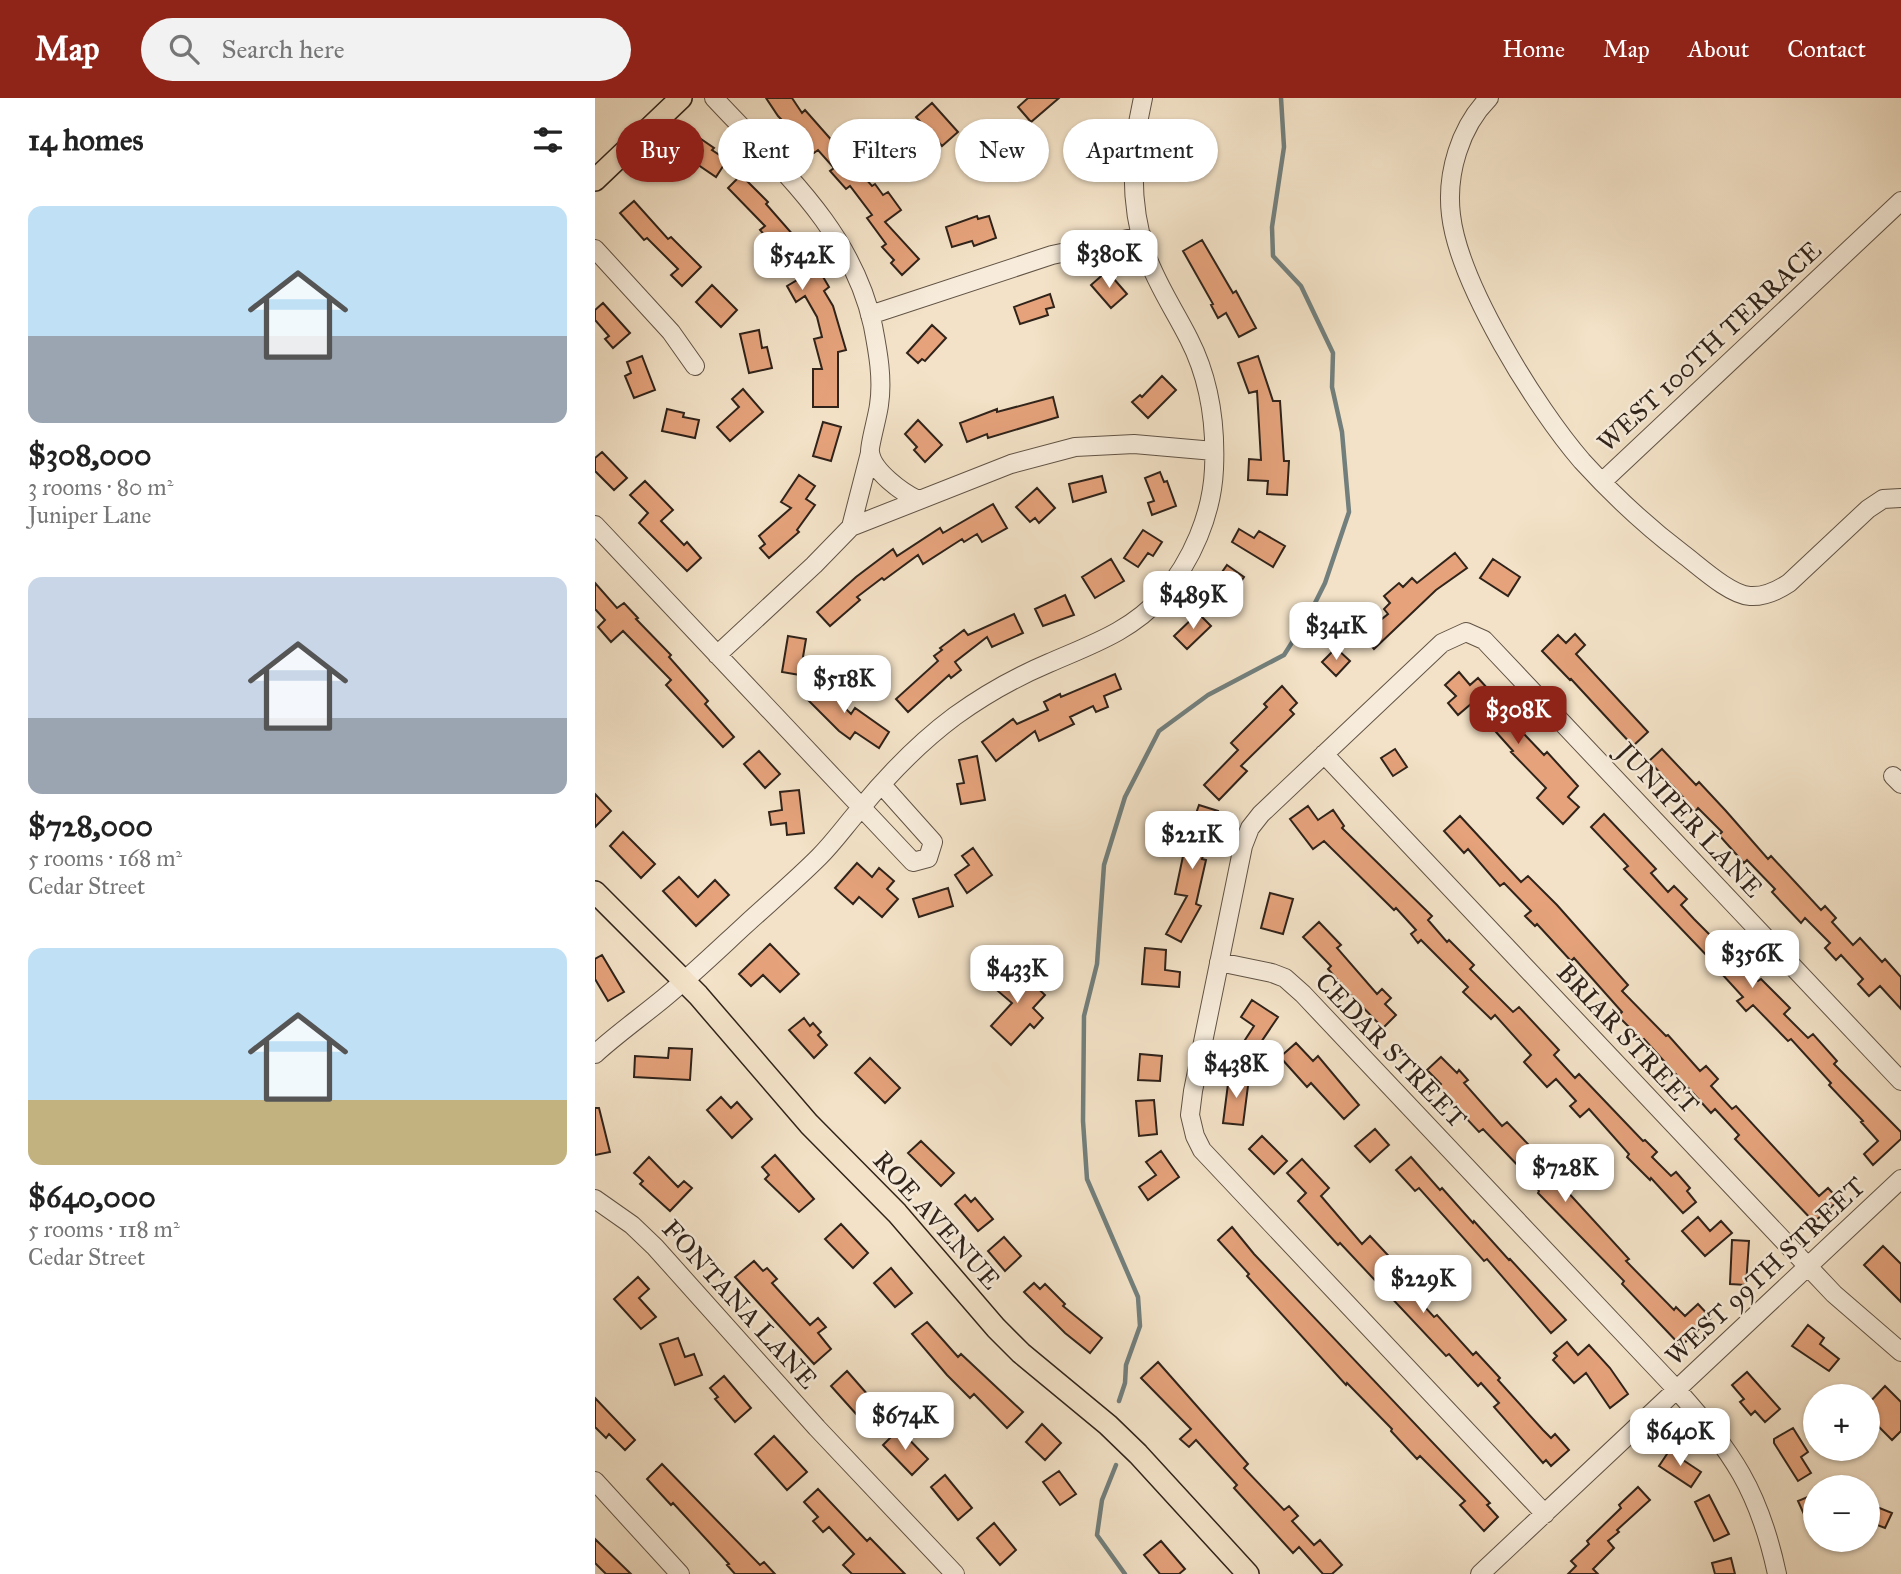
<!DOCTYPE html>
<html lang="en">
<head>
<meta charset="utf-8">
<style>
  body { margin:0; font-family:"IM FELL Great Primer",serif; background:#f2f2f2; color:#222; height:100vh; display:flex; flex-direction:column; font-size:26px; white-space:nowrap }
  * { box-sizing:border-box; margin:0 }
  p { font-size:23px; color:#767676 }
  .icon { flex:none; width:38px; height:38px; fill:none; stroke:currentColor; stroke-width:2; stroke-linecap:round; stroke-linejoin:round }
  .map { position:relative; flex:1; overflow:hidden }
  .panel { display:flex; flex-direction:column; background:#fff; width:595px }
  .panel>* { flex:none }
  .hud { position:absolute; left:21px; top:21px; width:665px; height:63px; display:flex; gap:14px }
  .tools { position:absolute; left:1208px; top:1286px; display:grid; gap:14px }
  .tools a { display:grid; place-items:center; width:77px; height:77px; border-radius:50%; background:#fff; box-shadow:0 2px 5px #0004; font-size:35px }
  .price { position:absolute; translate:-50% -60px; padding:0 16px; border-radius:14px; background:#fff; color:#222; font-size:23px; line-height:46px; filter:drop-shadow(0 2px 4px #0008) }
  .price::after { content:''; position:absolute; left:50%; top:42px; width:21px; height:16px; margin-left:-10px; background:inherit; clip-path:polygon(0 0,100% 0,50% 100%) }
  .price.active { background:#8f2418; color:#fff }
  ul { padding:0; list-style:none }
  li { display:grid; align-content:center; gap:14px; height:371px; padding:0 28px }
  li span { display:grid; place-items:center; height:217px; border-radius:14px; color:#555 }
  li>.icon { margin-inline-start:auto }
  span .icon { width:126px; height:126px; fill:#fffc; stroke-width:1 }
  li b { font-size:30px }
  h2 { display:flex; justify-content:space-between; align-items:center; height:84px; padding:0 28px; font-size:30px }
  .chip { padding:0 24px; border-radius:32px; background:#fff; box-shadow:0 2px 5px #0004; font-size:24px; line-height:63px }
  .chip.active { background:#8f2418; color:#fff }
  header { display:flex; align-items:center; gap:42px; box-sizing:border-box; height:98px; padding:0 35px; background:#8f2418; color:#fff }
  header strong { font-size:33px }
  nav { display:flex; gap:38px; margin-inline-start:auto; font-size:24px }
  .search { width:490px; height:63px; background:#f2f2f2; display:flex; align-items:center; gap:18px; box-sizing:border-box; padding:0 24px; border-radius:38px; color:#767676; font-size:26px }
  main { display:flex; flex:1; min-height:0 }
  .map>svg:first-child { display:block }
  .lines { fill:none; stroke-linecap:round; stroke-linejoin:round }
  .stream { stroke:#727f7c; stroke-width:4.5 }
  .building { fill:#e5a27b; stroke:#30231a; stroke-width:2 }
  .minor-casing { stroke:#615345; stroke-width:20 }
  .major-casing { stroke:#30231a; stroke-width:24 }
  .minor { stroke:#f7ecdb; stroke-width:18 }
  .major { stroke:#f3e2c7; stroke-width:21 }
  .labels { text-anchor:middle; stroke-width:5; stroke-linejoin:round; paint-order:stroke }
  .street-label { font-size:26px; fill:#30231a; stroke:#f7ecdb }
</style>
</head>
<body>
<header>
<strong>Map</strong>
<div class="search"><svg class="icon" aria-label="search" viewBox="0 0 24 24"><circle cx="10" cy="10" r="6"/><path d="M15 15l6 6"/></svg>Search here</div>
<nav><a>Home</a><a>Map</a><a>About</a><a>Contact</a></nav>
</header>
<main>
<section class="panel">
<h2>14 homes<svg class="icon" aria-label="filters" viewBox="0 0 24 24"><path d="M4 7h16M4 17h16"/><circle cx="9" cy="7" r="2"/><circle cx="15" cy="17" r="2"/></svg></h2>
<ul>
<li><span style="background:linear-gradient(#bfe0f5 60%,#9aa5b1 0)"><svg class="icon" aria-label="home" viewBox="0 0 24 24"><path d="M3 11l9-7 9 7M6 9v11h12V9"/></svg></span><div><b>$308,000</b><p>3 rooms · 80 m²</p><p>Juniper Lane</p></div></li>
<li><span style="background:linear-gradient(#c9d6e8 65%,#9aa5b1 0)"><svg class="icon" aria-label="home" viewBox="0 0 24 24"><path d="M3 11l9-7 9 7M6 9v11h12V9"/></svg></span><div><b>$728,000</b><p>5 rooms · 168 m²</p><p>Cedar Street</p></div></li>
<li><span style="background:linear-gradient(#bfe0f5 70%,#c2b280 0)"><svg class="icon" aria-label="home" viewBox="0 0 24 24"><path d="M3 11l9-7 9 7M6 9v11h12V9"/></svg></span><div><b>$640,000</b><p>5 rooms · 118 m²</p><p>Cedar Street</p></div></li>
</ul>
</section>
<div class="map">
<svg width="1306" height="1476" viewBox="0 0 1306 1476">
  <rect width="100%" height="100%" fill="#f3e2c7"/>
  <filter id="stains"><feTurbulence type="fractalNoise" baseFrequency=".00286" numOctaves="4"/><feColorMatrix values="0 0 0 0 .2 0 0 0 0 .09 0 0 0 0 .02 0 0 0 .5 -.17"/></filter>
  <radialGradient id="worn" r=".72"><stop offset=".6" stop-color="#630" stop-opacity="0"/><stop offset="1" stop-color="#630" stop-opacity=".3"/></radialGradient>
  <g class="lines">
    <path class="stream" d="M524,1303L530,1285L531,1267L545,1228L543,1199L492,1081L488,1023L489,918L502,866L509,767L530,699L564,633L613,597L689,557L712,521L730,485L754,414L747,334L737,289L738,255L706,188L678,158L677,129L689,49L686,0
      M521,1367L507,1402L502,1437L530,1476"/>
  </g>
  <path class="building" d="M171,0H197L207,15L210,12L277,88L280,86L288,97L293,94L306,112L290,124L324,161L307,177L296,165L299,162L287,149L291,146L272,120L277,117L255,88L251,91L235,73L239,70L223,52L219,55L183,18Z
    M433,0H464L436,24L423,9Z
    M337,5L363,34L347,48L321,19Z
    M405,28L410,47L395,50L398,63L377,68L370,35Z
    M106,41L119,50L117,52L132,62L121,79L93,60Z
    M146,77L173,104L171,106L214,155L234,189L229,193L238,208L251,252L243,254V309H218V271H227L219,241L227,239L222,219L210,198L201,204L192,188L202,182L197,172L199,171L165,132L170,128L133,90Z
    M39,103L73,141L76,139L106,169L87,188L76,177L83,171L52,140L49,142L25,115Z
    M382,118L383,121L394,118L401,140L379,148L377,143L357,149L351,129Z
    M607,142L638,195L641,193L661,230L644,239L631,215L623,220L616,207L618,206L588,153Z
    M512,173L532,196L516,210L496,187Z
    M117,187L142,212L126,229L101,204Z
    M455,196L459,209L451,211L453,217L425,226L419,209Z
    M8,205L35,235L18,250L10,241L14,238L0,222V212Z
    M337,227L351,240L330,263L327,261L323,265L312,255Z
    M164,232L167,250L172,249L177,270L154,275L145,236Z
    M47,258L60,292L39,300L30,278L36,275L32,264Z
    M663,258L678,303H685L689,363H694L692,397L672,396L673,383L653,382L654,361L666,362L662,293L654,295L643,265Z
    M567,278L581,292L553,320L537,304L545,297L547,299Z
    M148,291L168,314L135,343L122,329L144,309L137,301Z
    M458,299L463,319L393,340L392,336L372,344L365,325L402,311V314Z
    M72,311L89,315L88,319L104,322L100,340L67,333Z
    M323,322L347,347L330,364L319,352L322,349L310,336Z
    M228,324L246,329L236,363L218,358Z
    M7,354L32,380L19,392L0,373V360Z
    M565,374L569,384L572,383L581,408L557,417L553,405L559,403L550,380Z
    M204,377L220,388L211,401L220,407L202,432L204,434L174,460L165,450L170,446L164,438L196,410L186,404Z
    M507,378L511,394L478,404L474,386Z
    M50,383L78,412L66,423L89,447L92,444L106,460L92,473L44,425L53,415L35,397Z
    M442,390L460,410L444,425L440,420L435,424L421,409Z
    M398,406L412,430L387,444L382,436L369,444L367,441L328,466L323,457L289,482L287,480L262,499L265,502L235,528L222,514L261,479L298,451L302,458L345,430L348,435Z
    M644,431L659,440L664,433L690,448L678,469L637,444Z
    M548,432L567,444L558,458L553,455L543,469L529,460Z
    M860,455L872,470L841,492L779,551L767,537L793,516L789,511L795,505L789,498L804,485L808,489L817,480L822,485Z
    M516,461L529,483L500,500L487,479Z
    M898,461L925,479L913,498L885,480Z
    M632,467L649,479L629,509L611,497Z
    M0,485L22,510L29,505L43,520L41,521L76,557L74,559L113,603L110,606L139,639L128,649L71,587L76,582L28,533L16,544L3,529L10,522L0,511Z
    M470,497L479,517L448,528L440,511Z
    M603,515L616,528L592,551L579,538Z
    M419,516L428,535L397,549L392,539L360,564L366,572L356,580L354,577L313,614L301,601L343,563L339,558L347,552L345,550L369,532L373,537Z
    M980,536L990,547L981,556L1053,634L1038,648L976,581L975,582L947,553L963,537L971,545Z
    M193,538L211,541L205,577L187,574Z
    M741,550L755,563L741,578L727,564Z
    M864,574L875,587L883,580L893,591L891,593L928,635L949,657L952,654L983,688L973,699L984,709L968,726L942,700L951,690L916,654L918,653L876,606L863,617L853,605L861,598L850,587Z
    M520,576L526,591L509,598L513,609L501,614L498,608L475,619L479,626L444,643L440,633L401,663L387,644L418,621L422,626L453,612L449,604L465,596L466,599Z
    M220,580L256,616L260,610L294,634L284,650L260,634L255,641L244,633L205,594Z
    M687,588L702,605L695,612L699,616L646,668L652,673L624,702L609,687L643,652L636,645L672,609L669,606Z
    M800,651L812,669L798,678L786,660Z
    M1067,651L1101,687L1104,684L1131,713L1173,761L1176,758L1226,812L1230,808L1241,820L1237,824L1258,847L1265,840L1287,864L1290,861L1306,879V911L1285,888L1274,898L1263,886L1268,881L1246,857L1241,862L1230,850L1235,845L1210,820L1206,825L1177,794L1180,791L1152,762L1149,765L1124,737L1127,734L1103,710L1100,714L1087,701L1088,699L1054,663Z
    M164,653L185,676L170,690L149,666Z
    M382,658L390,702L366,706L362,686L369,685L364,662Z
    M204,692L209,735L192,737L191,725L176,727L174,714L187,712L185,694Z
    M0,696L16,713L0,729Z
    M604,707L623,713L607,761L611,762L601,806L606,808L586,844L571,836L592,798L580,796L591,744Z
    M713,708L723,722L738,712L749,728L747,730L837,818L833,822L852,844L854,842L879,867L875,871L918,914L924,909L964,952L959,957L980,980L984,976L1048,1043L1050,1042L1062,1054L1057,1059L1076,1078L1081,1074L1095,1090L1092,1093L1101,1104L1088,1115L1056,1080L1055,1082L1032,1059L1034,1056L994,1011L985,1019L975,1008L981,1003L961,981L952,989L929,964L936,957L900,917L896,921L868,894L873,889L826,842L823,845L816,836L821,832L801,810L799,812L729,743L718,751L695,721Z
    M1009,716L1061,771L1056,775L1073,794L1079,788L1092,801L1086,807L1099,821L1145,867L1147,865L1163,883L1166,881L1195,910L1189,916L1213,940L1218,936L1242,963L1239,966L1306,1034V1041L1278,1067L1269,1056L1283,1043L1266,1024L1268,1023L1234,987L1236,985L1196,941L1193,943L1158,907L1151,913L1142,903L1148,899L1116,864L1117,863L1029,771L1033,768L996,729Z
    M865,718L926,784L933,778L962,807L1033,887L1027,893L1071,938L1073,937L1105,973L1111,968L1123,981L1116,988L1137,1011L1141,1008L1224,1098L1233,1090L1244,1102L1219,1124L1140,1041L1144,1037L1120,1011L1116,1015L1049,941L1047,942L1023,918L1027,914L979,860L976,863L942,826L940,828L930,818L936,813L909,785L905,788L873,751L869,755L849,733Z
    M28,734L60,766L46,780L15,748Z
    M378,750L397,777L372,795L360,777L374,767L367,758Z
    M262,765L277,779L284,770L299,783L292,791L303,801L287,819L264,799L258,806L240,790Z
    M84,779L103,799L120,782L134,797L101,828L68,793Z
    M353,790L358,808L324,819L318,801Z
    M675,795L698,801L688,836L666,830Z
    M724,824L746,847L742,850L782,896L787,891L796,900L790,906L801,917L788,930L755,896L733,871L736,868L708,839Z
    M175,846L204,876L185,894L168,877L156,888L144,876Z
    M550,850L571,852L570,872L585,874L584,889L547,886Z
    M7,857L29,894L13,903L0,881V861Z
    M417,866L450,897L438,910L448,920L439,930L435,926L416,947L396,928L417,905L397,888Z
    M657,902L683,919L660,953L648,945L659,928L646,919Z
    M209,920L215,928L218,925L226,934L223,937L232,947L219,960L194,932Z
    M701,945L718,963L723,958L764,1007L749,1021L716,985L712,989L685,959Z
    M74,950L97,951L95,982L39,979L40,958L73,960Z
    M545,956L567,958L565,983L543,982Z
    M846,959L862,975L864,972L873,982L869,985L907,1028L912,1024L972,1087L969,1090L1034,1161L1031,1163L1079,1212L1081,1209L1090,1218L1103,1206L1116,1220L1086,1248L1027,1186L1029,1183L943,1095L944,1093L929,1074L888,1031L884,1034L843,990L846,986L832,972Z
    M275,960L305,990L290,1005L260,975Z
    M634,978L654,980L648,1027L628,1025Z
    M126,999L136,1010L142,1004L157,1021L137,1040L112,1012Z
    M559,1002L562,1036L544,1038L541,1003Z
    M0,1010H4L15,1054L0,1057Z
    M780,1031L794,1047L775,1064L760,1048Z
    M667,1038L692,1063L679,1076L654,1051Z
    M326,1043L359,1075L346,1088L313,1055Z
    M566,1053L584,1079L553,1102L544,1089L561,1077L551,1064Z
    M180,1057L219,1101L204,1114L170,1081L174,1077L167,1069Z
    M54,1059L83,1089L89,1083L97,1090L75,1113L45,1086L48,1083L39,1075Z
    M816,1059L845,1092L847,1090L878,1125L879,1123L914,1162L915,1161L971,1222L956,1235L892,1161L889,1163L824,1090L820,1093L801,1072Z
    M707,1061L734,1090L726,1098L767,1146L775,1138L803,1168L797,1173L839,1219L842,1217L878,1257L881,1254L905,1280L903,1282L948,1332L956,1340L960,1336L974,1352L956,1368L951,1362L948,1365L899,1309L904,1305L886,1285L883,1288L854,1256L851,1258L745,1145L743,1147L703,1103L711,1095L692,1075Z
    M370,1097L376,1104L380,1100L398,1121L383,1133L360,1106Z
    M1103,1119L1115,1133L1126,1123L1137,1135L1110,1158L1087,1133Z
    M246,1126L273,1155L258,1170L230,1141Z
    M637,1129L659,1156L895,1405L892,1407L903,1419L889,1433L865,1407L870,1403L825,1358L822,1361L796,1333L797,1331L752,1285L751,1287L652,1178L654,1176L623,1142Z
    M409,1139L426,1158L410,1173L393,1153Z
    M1137,1142L1154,1143L1151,1187L1135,1186Z
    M1288,1148L1306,1166V1204L1269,1167Z
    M159,1163L168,1173L172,1170L182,1181L177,1185L215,1227L223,1220L231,1229L223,1235L236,1251L219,1266L140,1179Z
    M296,1170L317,1195L300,1209L279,1185Z
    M43,1179L54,1191L44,1200L61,1219L46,1231L19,1201Z
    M439,1185L445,1191L450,1186L470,1206L468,1208L507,1240L495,1255L470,1235L429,1194Z
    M332,1224L363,1259L366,1256L428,1314L412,1330L379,1296L375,1300L352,1277L317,1236Z
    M1213,1227L1229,1240L1225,1246L1244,1261L1234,1273L1197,1248Z
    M83,1240L90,1259L99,1256L107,1277L80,1287L65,1246Z
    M972,1244L983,1257L994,1247L1015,1270L1033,1296L1015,1310L991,1275L979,1285L958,1262L962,1258L959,1255Z
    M563,1264L653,1366L649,1370L689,1412L694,1408L703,1418L697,1423L719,1447L725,1442L747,1467L737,1476H728L704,1449L698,1455L639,1390L642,1387L601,1342L594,1349L585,1341L596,1331L546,1280Z
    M252,1273L287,1313L271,1327L236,1288Z
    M1152,1274L1185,1311L1170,1324L1160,1313L1156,1317L1145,1304L1149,1301L1137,1287Z
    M129,1278L156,1310L140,1324L120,1301L123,1299L115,1290Z
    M1290,1288L1306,1304V1333L1297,1342L1280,1325L1272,1333V1307Z
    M0,1300L40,1342L30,1352L14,1336L11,1340L0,1329Z
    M447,1326L466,1345L450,1362L431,1344Z
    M1198,1330L1213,1354L1206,1359L1216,1375L1203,1383L1179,1345V1341Z
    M304,1331L333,1361L317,1377L288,1347Z
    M179,1338L212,1374L192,1392L160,1356Z
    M1076,1350L1090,1359L1088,1362L1106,1374L1096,1389L1064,1368Z
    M67,1366L165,1467L169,1464L180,1476H140L132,1467L134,1466L78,1405L76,1407L52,1381Z
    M464,1373L481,1396L465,1407L448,1384Z
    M350,1377L377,1410L363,1422L336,1389Z
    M1043,1389L1055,1402L1022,1432L1024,1434L1013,1443L1019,1450L998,1471L1003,1476H973L981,1468L976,1463L994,1446L992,1443L1026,1410L1024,1407Z
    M223,1391L272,1443L275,1440L310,1476H257L248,1467L259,1456L234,1429L228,1434L218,1423L223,1419L209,1404Z
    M1220,1396V1441L1203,1403Z
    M1114,1397L1134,1436L1119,1443L1100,1404Z
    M1272,1405L1297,1415L1290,1430L1272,1423Z
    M399,1425L421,1452L405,1467L382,1440Z
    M0,1441L36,1476H11L0,1465Z
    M566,1443L590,1471L584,1476H565L549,1457Z
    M1136,1460L1140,1476H1120L1117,1465Z"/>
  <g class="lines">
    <g class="minor-casing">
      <path id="minor" d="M119,0C184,70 257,131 278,228C283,254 288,281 284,307C283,317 274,348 275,354C277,373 308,395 323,402
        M894,0C865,29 851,76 856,117C864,186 941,310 987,363C1018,397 1051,428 1088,456C1104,468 1135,497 1155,498C1169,499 1182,493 1194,485L1273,411L1288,401L1306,400
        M0,151L76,234L100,268
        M275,217L457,157L547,138
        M1007,384L1306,103
        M0,427L318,764L333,760L338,744L287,687
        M256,429L275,355
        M122,557L219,467L256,429L416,366L480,349L539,346L619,353
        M729,656L1239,1196L1306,1254
        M1298,678L1306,686
        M624,864L677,875L690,880L708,896L1082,1292C1138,1355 1164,1392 1182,1476
        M0,956C22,936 46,919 69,900C97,877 123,852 149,828C174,805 200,783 224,759C239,744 251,727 265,711C293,677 325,644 360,618C389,597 421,579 454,565C495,547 537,533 567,498C597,463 617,416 619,371C621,326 615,282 594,241C580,213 562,187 551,156C534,105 536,52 548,0
        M0,1101L37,1127L60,1149L222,1330L360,1476
        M0,1383L85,1476
        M950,1416L607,1052L600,1038L595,1017L598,993L648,748L655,730L666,716L847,545L871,534L889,542L1306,983
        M885,1476L1306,1081"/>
    </g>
    <g class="major-casing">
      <path id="major" d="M0,82L86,0
        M0,794L103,897L214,1026L302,1115L401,1230L426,1255L513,1327L543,1356L653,1476"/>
    </g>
    <use href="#minor" class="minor"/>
    <use href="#major" class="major"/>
  </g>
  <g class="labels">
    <g class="street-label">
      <text transform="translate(1114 248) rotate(-43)" y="9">WEST 100TH TERRACE</text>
      <text transform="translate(1095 722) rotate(47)" y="9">JUNIPER LANE</text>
      <text transform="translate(1033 940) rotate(47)" y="9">BRIAR STREET</text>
      <text transform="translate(796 952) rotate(46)" y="9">CEDAR STREET</text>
      <text transform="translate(342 1122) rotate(48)" y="9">ROE AVENUE</text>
      <text transform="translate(1170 1173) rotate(-43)" y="9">WEST 99TH STREET</text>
      <text transform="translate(145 1206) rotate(48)" y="9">FONTANA LANE</text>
    </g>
  </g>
  <rect width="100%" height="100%" filter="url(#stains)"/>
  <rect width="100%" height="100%" fill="url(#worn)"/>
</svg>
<div class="tools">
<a>+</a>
<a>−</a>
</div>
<b class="price" style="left:514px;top:192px">$380K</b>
<b class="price" style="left:207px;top:194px">$542K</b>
<b class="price" style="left:598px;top:533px">$489K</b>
<b class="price" style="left:741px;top:564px">$341K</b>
<b class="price" style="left:249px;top:617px">$518K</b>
<b class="price active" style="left:923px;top:648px">$308K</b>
<b class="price" style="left:597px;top:773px">$221K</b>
<b class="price" style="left:1157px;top:892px">$356K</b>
<b class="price" style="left:422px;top:907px">$433K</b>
<b class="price" style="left:641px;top:1002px">$438K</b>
<b class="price" style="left:970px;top:1106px">$728K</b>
<b class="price" style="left:828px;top:1217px">$229K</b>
<b class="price" style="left:310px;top:1354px">$674K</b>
<b class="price" style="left:1085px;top:1370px">$640K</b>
<div class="hud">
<a class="chip active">Buy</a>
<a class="chip">Rent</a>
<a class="chip">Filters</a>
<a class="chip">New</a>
<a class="chip">Apartment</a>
</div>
</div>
</main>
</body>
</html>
